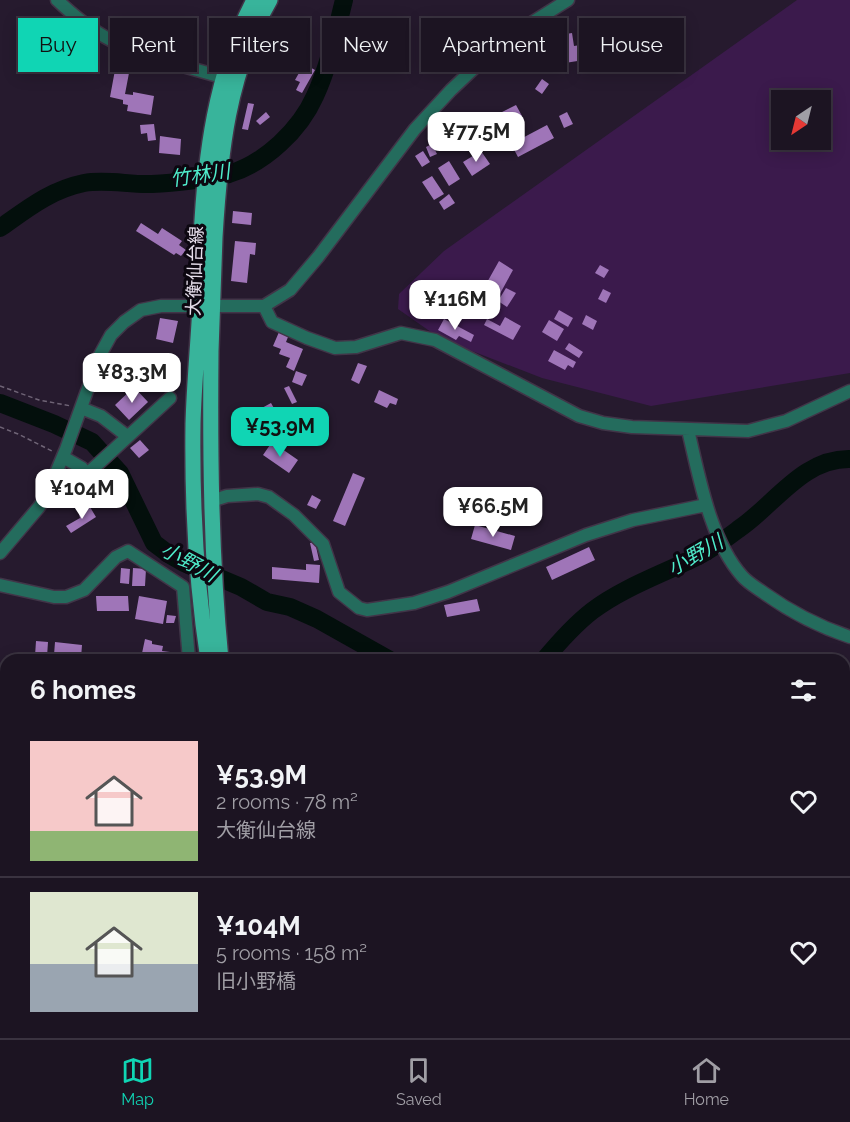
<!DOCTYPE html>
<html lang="en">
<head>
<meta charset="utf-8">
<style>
  body { margin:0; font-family:Raleway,"Noto Sans JP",sans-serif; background:#29212f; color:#f1f3f6; height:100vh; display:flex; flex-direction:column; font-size:22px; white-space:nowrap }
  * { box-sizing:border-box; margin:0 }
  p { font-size:20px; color:#a09ea5 }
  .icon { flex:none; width:33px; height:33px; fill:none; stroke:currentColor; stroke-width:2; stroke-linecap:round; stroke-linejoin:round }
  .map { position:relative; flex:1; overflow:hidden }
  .drawer { position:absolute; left:0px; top:654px; width:850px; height:384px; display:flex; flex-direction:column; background:#1c1422; border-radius:18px 18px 0 0; box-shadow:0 3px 15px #0003,0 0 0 2px #3a3340 }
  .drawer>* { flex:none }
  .guide { position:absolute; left:18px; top:18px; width:814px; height:54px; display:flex; gap:12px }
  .needle { width:39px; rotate:215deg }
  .controls { position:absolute; left:771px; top:90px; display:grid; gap:12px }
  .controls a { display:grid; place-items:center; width:60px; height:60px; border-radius:0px; background:#1c1422; box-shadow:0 3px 15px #0003,0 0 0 2px #3a3340; font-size:30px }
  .price { position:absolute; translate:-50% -51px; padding:0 14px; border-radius:12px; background:#fff; color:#222; font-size:20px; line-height:39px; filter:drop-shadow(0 2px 3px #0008) }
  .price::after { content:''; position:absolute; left:50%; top:36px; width:18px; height:14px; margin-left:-9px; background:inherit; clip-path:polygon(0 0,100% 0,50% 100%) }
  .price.current { background:#10d5b4; color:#111 }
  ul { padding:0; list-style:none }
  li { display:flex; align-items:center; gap:18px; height:150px; padding:0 30px }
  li+li { border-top:2px solid #3a3340 }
  li span { display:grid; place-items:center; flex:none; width:168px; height:120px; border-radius:0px; color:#555 }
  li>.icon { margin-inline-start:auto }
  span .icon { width:72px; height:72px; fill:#fffc; stroke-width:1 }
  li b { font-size:26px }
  h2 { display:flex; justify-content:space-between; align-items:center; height:72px; padding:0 30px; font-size:26px }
  .pill { padding:0 21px; border-radius:0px; background:#1c1422; box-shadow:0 3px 15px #0003,0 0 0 2px #3a3340; font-size:21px; line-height:54px }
  .pill.current { background:#10d5b4; color:#111 }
  .tabs { display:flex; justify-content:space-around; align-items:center; height:84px; border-top:2px solid #3a3340; background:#1c1422; font-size:16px; color:#a09ea5 }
  .tabs a { display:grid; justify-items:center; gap:3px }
  .tabs .current { color:#10d5b4 }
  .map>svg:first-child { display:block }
  .green { fill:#3b1a4c; fill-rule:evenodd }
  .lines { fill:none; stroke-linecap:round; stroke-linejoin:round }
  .river { stroke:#030f0c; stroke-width:18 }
  .building { fill:#9f75b8 }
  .minor-casing { stroke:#413548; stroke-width:15 }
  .major-casing { stroke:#413548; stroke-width:18 }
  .path { stroke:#6f6476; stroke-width:1.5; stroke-dasharray:4.5 3; stroke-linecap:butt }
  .minor { stroke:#246c5d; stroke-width:12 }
  .major { stroke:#38b49b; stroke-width:15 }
  .labels { text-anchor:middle; stroke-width:6; stroke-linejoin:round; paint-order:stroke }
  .street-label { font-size:18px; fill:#e6deeb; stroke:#0c0710 }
  .water-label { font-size:20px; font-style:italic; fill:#4feccb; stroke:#0c0710 }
</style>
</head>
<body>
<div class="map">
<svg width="850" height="1038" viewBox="0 0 850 1038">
  <rect width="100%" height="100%" fill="#261a2e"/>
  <path class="green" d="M797,0H850V373L651,406L542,378L441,339L398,309L399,294L444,251ZM782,100H820V140H782Z
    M0,676L3,729L6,730V766L0,764Z
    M850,792V902L845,899L844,794Z
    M0,811L6,813V866L0,862Z
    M0,870L6,874V912L0,911Z
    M94,1032H251L252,1038H94Z
    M302,1032H391L396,1038H303Z
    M510,1032H682L686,1038H521Z"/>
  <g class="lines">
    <path class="river" d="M0,228C27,209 50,190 84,183C106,179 130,185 152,184C172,183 211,179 229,174C265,163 300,130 315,96C329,66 336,32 344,0
      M0,403L54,424L92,442L120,473L154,543L170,555L184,563L241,587L267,602L290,607L317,619L390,660
      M544,660C559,642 574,625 592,611C625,586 666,573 702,554C715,547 728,537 740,528C775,504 803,458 850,459"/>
  </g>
  <path class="building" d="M572,33L574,46L618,39L621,54L565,63L560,35Z
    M279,36L290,41L286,50L275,45Z
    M648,45L649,52L635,54V46Z
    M636,58L637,64L625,67L624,60Z
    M304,64L315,70L302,93L296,90L300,82L295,80Z
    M115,70L129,73L125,94L133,95V92L154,96L151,115L127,111L128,105L123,104V100L110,97Z
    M542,79L549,84L542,94L535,89Z
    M248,103L254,104L248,130L242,129Z
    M516,105L522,116L504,126L498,114Z
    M266,112L270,117L260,125L256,121Z
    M567,112L573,124L564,128L559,116Z
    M154,124L156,140L148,141L147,133L141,134L140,125Z
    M547,125L554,138L518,157L511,144Z
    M160,136L181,139L180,155L159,153Z
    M432,144L437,154L430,157L426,147Z
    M423,151L430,162L422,167L415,156Z
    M481,151L490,164L472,176L463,162Z
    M449,161L460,179L449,186L438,168Z
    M432,176L444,194L434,200L422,182Z
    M449,194L455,203L444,210L439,202Z
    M233,211L252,213L251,225L232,223Z
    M141,223L158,234L162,228L182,241L179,245L186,250L181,256L176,253L174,255L136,231Z
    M235,241L256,243L255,255L250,254L247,283L231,281Z
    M499,261L513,270L496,301L492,298L495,292L485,286Z
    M600,265L609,270L604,278L595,273Z
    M506,288L516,293L507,307L498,301Z
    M603,289L611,293L606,303L598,299Z
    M559,310L573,318L568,327L554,319Z
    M586,315L597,321L593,330L582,324Z
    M505,317L521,326L513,340L484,325L487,319L500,326Z
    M160,318L178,321L173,343L156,339Z
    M444,319L474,335L471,342L459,336L456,340L438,330Z
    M549,320L564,329L557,341L542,332Z
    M279,332L288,337L286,342L303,349L294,371L286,367L290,358L279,354L281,349L273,346Z
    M569,343L583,352L579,358L565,349Z
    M554,350L576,362L573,368L568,365L565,370L548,361Z
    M358,363L367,366L359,384L351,380Z
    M296,371L307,375L302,386L292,382Z
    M289,386L297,402L292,404L284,388Z
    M134,387L148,402L129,420L115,405Z
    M379,390L398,399L396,405L390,403L387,408L374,402Z
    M271,403L279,417L290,410L294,418L263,435L261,430L255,433L250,423L260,417V415L263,413L260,409Z
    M284,426L296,435L292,441L280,432Z
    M140,440L149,450L139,458L130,448Z
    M272,442L298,460L289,473L263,455Z
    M353,473L365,478L345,526L333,521Z
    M312,495L321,500L316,509L307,505Z
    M90,507L96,517L71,533L66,526L80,518L79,514Z
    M475,525L515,536L511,550L471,539Z
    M315,542L319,560L314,561L310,543Z
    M589,547L595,560L552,580L546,567Z
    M306,564L320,565L319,583L272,579V567L306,570Z
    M121,568L130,569L129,584L120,583Z
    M133,568L146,569L145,586H132Z
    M96,596H128L129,611H97Z
    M139,596L167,601L163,624L135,619Z
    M477,599L480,611L447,617L444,605Z
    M167,615L176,616L174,623H166Z
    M145,639L152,641V644L163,646L162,651L170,652L169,660L141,658Z
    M36,641L48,642L47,657L35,656Z
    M55,642L82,645L81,658L54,655Z
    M0,784L6,785V804H0Z
    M6,952V966L0,967V954Z"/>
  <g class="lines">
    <g class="minor-casing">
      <path id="minor" d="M57,0C75,17 94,33 117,43C153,60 193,68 231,80
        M264,306L272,322L307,338L335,348L356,347L401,333L435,340L579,416L603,423L632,427L748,431L786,421L850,391
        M81,408L101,416L127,436
        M688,430C699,476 710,540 742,576C748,583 757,588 764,593C792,613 817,626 850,637
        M63,457L82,468L87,474
        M62,497L170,398
        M211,501L227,496L258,494L269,497L294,515L323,544L339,592L359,608L367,610L414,603L448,592L586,535L633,520L706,505
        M0,553L39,507L48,492L66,449L100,355L111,335L124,322L141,310L161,306H264L290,290L318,257L415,129L451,90L488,55L520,30L568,0
        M0,585L54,597H66L84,590L116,557L128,551L183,587L189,660
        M577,1032L580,1038
        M39,1038L42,1032"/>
    </g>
    <g class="major-casing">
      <path id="major" d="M208,660C196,583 192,502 193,424C194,385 198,345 200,306C201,283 200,261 201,238C205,156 215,74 254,0
        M221,660C211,557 210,454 211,351C212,313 214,275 215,237C220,154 228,73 270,0
        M278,1032L279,1038"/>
    </g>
    <path class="path" d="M0,386L39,400L71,406
      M0,427L18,434L52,451"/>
    <use href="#minor" class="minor"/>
    <use href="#major" class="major"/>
  </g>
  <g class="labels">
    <g class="street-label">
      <text transform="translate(195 271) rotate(-88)" y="6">大衡仙台線</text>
    </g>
    <g class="water-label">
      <text transform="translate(200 175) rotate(-8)" y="7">竹林川</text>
      <text transform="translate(695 555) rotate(-30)" y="7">小野川</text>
      <text transform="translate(189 562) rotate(28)" y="7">小野川</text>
    </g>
  </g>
</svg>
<div class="controls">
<a><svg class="needle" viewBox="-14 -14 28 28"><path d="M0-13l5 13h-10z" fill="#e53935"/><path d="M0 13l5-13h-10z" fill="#a09ea5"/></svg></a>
</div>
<b class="price" style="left:476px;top:163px">¥77.5M</b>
<b class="price" style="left:455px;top:331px">¥116M</b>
<b class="price" style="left:132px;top:404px">¥83.3M</b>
<b class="price current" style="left:280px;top:458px">¥53.9M</b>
<b class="price" style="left:82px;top:520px">¥104M</b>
<b class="price" style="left:493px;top:538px">¥66.5M</b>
<div class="guide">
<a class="pill current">Buy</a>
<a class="pill">Rent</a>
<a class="pill">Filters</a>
<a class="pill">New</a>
<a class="pill">Apartment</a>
<a class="pill">House</a>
</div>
<section class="drawer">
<h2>6 homes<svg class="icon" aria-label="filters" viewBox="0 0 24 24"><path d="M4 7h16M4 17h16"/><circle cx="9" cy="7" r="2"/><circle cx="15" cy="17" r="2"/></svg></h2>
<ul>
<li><span style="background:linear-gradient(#f6c9c9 75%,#8fb573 0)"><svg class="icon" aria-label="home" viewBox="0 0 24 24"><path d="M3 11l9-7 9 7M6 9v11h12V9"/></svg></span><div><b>¥53.9M</b><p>2 rooms · 78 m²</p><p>大衡仙台線</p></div><svg class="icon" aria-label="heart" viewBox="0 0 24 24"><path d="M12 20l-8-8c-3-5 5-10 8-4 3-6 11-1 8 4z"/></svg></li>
<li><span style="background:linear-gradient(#dfe7d0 60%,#9aa5b1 0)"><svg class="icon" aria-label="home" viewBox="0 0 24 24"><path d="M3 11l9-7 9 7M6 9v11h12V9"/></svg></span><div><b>¥104M</b><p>5 rooms · 158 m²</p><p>旧小野橋</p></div><svg class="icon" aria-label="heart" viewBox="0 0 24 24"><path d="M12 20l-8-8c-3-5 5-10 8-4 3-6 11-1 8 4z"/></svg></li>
</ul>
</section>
</div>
<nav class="tabs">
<a class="current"><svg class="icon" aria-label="map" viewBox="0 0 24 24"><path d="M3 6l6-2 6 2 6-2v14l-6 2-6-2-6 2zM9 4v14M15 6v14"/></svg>Map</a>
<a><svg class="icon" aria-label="saved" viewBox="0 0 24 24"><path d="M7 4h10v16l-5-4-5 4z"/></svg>Saved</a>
<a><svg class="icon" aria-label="home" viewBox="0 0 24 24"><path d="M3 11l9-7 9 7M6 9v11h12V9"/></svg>Home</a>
</nav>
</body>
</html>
